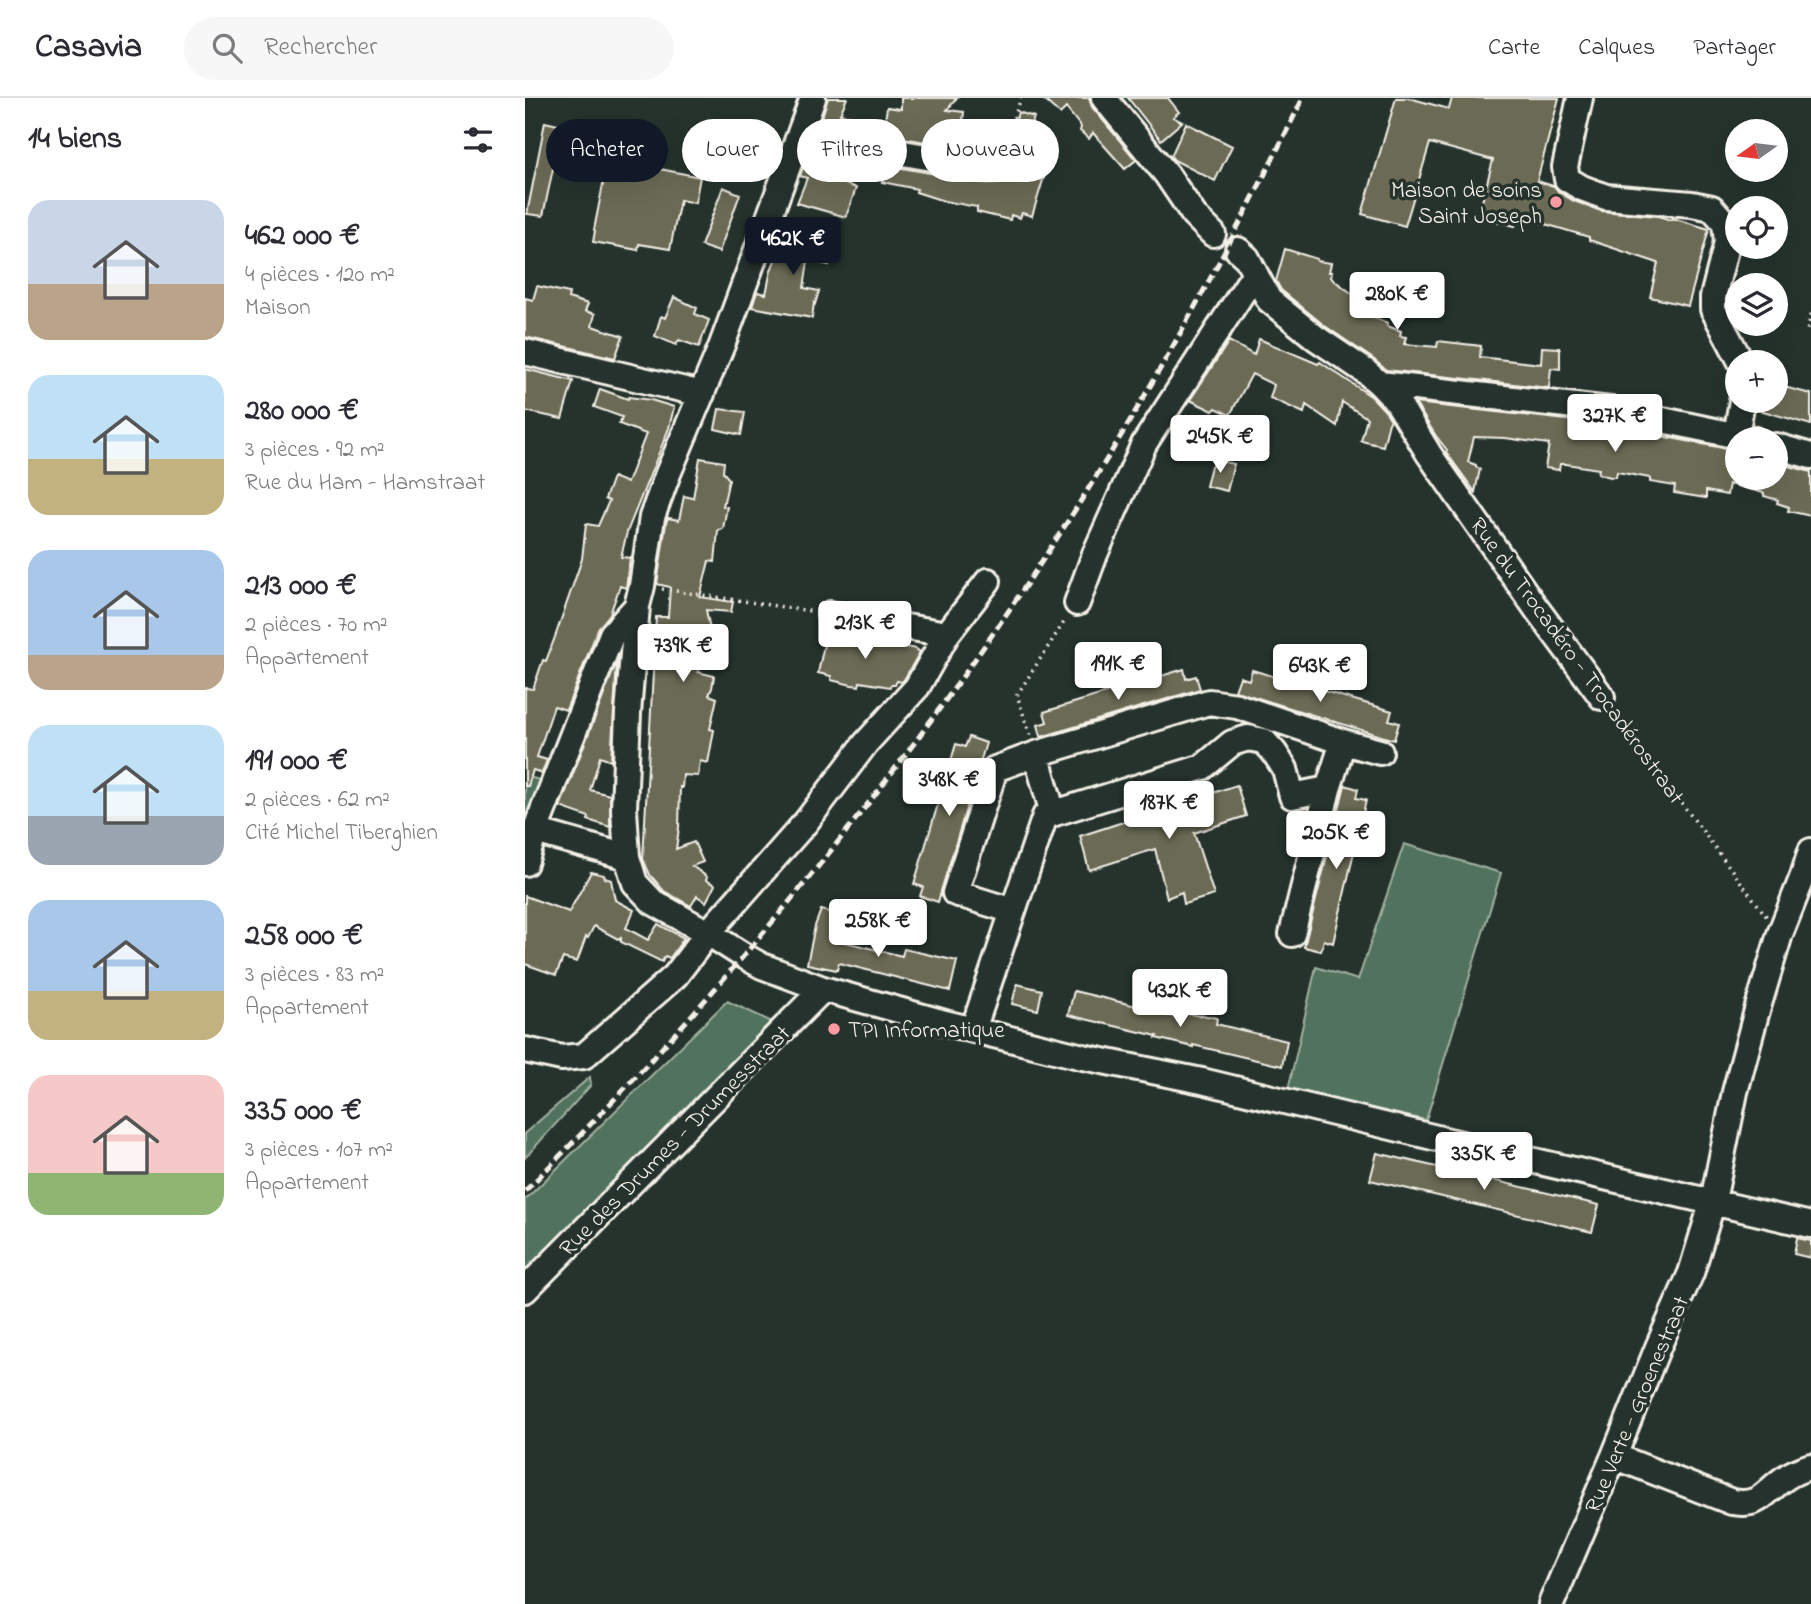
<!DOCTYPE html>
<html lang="fr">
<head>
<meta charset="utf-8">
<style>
  body { margin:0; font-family:"Indie Flower",sans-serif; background:#f7f7f7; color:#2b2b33; height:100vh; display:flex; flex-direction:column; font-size:26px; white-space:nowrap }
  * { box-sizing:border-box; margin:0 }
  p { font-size:23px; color:#7c7c81 }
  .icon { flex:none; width:38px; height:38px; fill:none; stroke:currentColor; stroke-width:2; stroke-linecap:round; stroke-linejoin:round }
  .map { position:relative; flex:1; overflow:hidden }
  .sheet { display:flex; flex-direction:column; background:#fff; width:525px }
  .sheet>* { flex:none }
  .top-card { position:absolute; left:21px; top:21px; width:665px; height:63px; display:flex; gap:14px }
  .needle { width:46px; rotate:256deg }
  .fabs { position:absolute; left:1200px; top:21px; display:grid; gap:14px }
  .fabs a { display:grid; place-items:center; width:63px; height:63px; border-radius:50%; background:#fff; box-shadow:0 7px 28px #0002; font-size:35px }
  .price { position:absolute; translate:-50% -60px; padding:0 16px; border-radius:7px; background:#fff; color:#222; font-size:23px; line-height:46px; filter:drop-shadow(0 2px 4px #0008) }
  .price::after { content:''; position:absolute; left:50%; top:42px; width:21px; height:16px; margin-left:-10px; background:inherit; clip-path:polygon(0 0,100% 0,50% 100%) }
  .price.selected { background:#111827; color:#fff }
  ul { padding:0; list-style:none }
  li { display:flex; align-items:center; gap:21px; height:175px; padding:0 28px }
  li span { display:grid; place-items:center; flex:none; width:196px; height:140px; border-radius:21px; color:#555 }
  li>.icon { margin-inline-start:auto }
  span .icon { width:84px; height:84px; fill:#fffc; stroke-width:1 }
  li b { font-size:30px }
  h2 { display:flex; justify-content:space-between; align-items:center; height:84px; padding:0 28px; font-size:30px }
  .pill { padding:0 24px; border-radius:32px; background:#fff; box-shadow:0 7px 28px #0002; font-size:24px; line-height:63px }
  .pill.selected { background:#111827; color:#fff }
  header { display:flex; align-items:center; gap:42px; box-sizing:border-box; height:98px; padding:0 35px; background:#fff; border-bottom:2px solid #e1e1e2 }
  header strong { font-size:33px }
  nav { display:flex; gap:38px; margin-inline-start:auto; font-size:24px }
  .search { width:490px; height:63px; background:#f7f7f7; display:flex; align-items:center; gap:18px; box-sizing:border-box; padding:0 24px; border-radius:38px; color:#7c7c81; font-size:26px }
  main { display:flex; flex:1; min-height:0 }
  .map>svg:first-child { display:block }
  .green { fill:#51725c; stroke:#a2b2a2; stroke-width:2 }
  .building { fill:#6b6a55; stroke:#f4f1e8; stroke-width:2 }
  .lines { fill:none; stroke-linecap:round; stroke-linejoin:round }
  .minor-casing { stroke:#f4f1e8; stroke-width:30 }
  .path { stroke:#f4f1e8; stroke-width:3.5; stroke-dasharray:2 5; stroke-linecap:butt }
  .minor { stroke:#26332d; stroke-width:24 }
  .rail { stroke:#f4f1e8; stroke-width:5; stroke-dasharray:10 5; stroke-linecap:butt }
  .poi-dot { fill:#ff9aa2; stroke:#26332d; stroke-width:2.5 }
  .labels { text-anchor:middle; stroke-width:7; stroke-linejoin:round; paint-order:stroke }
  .poi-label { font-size:23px; fill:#f4f1e8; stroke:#26332d; text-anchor:end }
  .street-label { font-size:23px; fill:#f4f1e8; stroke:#26332d }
</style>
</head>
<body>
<header>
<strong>Casavia</strong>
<div class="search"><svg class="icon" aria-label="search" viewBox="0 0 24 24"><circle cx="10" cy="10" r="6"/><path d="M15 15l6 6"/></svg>Rechercher</div>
<nav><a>Carte</a><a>Calques</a><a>Partager</a></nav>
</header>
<main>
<section class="sheet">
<h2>14 biens<svg class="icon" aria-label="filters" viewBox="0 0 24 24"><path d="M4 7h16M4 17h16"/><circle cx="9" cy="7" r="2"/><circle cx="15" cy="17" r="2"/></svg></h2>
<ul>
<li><span style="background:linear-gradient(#c9d6e8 60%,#b9a48a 0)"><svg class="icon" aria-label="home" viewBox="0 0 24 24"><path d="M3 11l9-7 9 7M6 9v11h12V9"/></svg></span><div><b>462 000 €</b><p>4 pièces · 120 m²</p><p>Maison</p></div></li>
<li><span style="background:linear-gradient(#bfe0f5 60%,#c2b280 0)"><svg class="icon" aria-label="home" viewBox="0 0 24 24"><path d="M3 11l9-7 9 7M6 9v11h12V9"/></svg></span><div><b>280 000 €</b><p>3 pièces · 92 m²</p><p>Rue du Ham - Hamstraat</p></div></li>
<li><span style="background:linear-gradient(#a9c7e8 75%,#b9a48a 0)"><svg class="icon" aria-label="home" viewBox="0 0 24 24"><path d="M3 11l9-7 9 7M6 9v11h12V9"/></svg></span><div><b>213 000 €</b><p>2 pièces · 70 m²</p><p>Appartement</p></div></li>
<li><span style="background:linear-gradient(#bfe0f5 65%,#9aa5b1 0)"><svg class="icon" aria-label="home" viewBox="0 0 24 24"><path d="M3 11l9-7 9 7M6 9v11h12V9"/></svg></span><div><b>191 000 €</b><p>2 pièces · 62 m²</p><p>Cité Michel Tiberghien</p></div></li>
<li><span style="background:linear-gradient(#a9c7e8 65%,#c2b280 0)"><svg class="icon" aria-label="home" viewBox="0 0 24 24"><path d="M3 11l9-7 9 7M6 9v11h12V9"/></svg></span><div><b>258 000 €</b><p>3 pièces · 83 m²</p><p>Appartement</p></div></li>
<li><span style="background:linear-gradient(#f6c9c9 70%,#8fb573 0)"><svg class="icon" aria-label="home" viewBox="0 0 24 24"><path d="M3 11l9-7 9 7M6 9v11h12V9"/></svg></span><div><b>335 000 €</b><p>3 pièces · 107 m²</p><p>Appartement</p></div></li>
</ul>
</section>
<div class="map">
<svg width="1286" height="1506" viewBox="0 0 1286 1506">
  <rect width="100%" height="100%" fill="#26332d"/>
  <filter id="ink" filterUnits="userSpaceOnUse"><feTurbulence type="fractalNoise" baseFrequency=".0143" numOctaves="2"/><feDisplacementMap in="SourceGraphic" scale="14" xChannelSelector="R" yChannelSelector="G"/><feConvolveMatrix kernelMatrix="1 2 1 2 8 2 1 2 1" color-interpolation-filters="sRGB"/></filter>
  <g filter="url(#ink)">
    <path class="green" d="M0,678L22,684L0,748Z
      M879,746L976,775L901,1022L813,1004L758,1014L791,869L833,882Z
      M202,903L273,936L0,1205V1102Z
      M65,979L66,987L0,1060V1035Z"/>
    <path class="building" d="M303,0H322L315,16L360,23L362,9L376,11V0H432L422,12L439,14L438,23L444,24L439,40L478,46L473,57L295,25Z
      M517,0H564L567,9L611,62L600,71L568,35L564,41L555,33L556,29L541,10L535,16Z
      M603,0H643L654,14L648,19L657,24L636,42Z
      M871,0H884L924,11L927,0H1034L1012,83L1029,88L1034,94L1049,103L1076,113L1133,118L1146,122L1147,120L1184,131L1163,208L1125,199L1133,165L1064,142V139L993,118L990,128L953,119L968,62L905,45L880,128L837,116Z
      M493,14L509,19L503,38L488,33Z
      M20,24L37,28L18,118L2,116Z
      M661,25L707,48L690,83L649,62L646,58Z
      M89,54L127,62L125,69L175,79L170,105L155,102L145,151L114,146L113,152L68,144L70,133L69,132L79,81L76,80L80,60L88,61Z
      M284,54L325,61L318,85L331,90L321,119L272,105L282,80L275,78Z
      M360,67L467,86L474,85L481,81L485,73L519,79L507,118L497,115L495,120L486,117L485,122L452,114V109L419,103L391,94L392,91L357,84Z
      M198,89L215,96L194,154L176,148Z
      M261,136L302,144L301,150L306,152L304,167L283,163L279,190L294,193L290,206L289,205L287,220L227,209L232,194L241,196L246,172Z
      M760,151L792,161V163L806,165L804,174H807L806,180L847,210L844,218L863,225L862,228L876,233L875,238L881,239L879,246L912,249L913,243L956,248L955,259L1016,266L1017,249L1035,250V271L1026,270L1024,290L861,272L848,261L800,228L756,192L751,183Z
      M12,188L44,195L43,200L63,206L60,213L70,216L67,228L98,238L90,260L0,239V200L8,202Z
      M149,199L172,210L170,216L184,222L174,249L154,242L151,247L130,238L136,218L140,220Z
      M734,241L793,266L795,264L847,299L861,314L866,322L864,325L858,348L836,343L842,320L817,304L812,328L781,307L779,315L745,300L749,287L727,276L705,317L691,310L688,313L665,302L704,243L729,257Z
      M0,271L48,283L37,321L0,313Z
      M1251,287L1286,296V327L1231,311V303H1251Z
      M75,291L103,301L104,299L126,302L149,309L144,330L102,434L96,459L105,460L101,490L95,488L85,516L73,531L41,612L29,608L12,659L22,662L17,675L8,672L3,688H0V590L8,591L18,562L21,563L30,539L57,461L61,426L73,428L84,403L80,401L88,379L102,385L121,336L94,326L97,319L69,309Z
      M890,305L1069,325L1213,353V380H1251V364L1264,368L1286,374V418L1263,413L1264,409L1252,405L1253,402L1239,398V395L1204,386L1202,397L1181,393V400L1149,395L1150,388L1125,384V380L1092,374L1091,379H1086L1073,376L1074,371L1041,366H1035L1034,372L1020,370L1024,346L980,340L949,339L943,364L951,367V369L955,371L950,394L921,354L922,352L911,338Z
      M194,311L220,314L216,337L190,331Z
      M175,360L199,364L198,374L204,381L198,408L202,409L198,431L193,432L190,464L184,463L175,499L208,504L206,514L181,512L185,531L173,574L189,578L187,590L184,597L192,600L185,631L189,632L183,665L175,663L173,678L158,677L157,690L155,689L154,730L151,751L169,744L178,764L167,768L182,779L181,782L190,787L181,804L172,798L166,808L139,793L125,777L118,761L131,519H143L145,489L132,486L141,425L143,420L154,422L159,398L168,400Z
      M690,362L709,366L702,393L681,388L686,368H688Z
      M302,533L391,551L395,554L380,580L377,584L372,583L370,587H366L365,589L335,584L334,588L327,587L306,582V578L293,575Z
      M92,563L86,663L75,659L65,692L85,697V729L63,722L64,719L35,709Z
      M659,571L661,581L671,578L675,591L516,639L513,627L522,624L519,614Z
      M727,572L867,613L864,622L874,625L869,642L710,593L715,579L724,582Z
      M444,639L461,645L413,804L395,798L398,789L389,786L431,646L440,649Z
      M712,687L721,718L669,735L689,797L659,806L657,794L642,800L630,751L564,772L555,738Z
      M820,687L833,691L831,700L841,702L808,845L799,842L796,853L779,849Z
      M66,774L79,777L80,780L86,782L90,802L109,812L101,830L123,842L133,826L159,840L145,860L140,858L137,864L96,844V839L95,842L69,828L63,840L61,839L52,864L38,860L31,877L0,866V798L44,814Z
      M296,812L309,815L304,840L377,858L379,851L432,863L425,893L314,865L312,872L282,866L290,828Z
      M492,886L517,892L513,912L487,906Z
      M549,893L620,910V913L655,920L656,914L675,918L677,917L692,920L691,926L762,943L757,968L668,947V949L631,940L632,938L543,917Z
      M852,1055L1074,1107L1067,1134L845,1082Z
      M1272,1140L1286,1143V1160L1269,1156Z"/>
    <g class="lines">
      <g class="minor-casing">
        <path id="minor" d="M288,0L197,247L142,378L127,419L117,488L112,508L103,615L99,711L102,759L110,785L128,804L183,835L219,858L237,868L298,891L420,925L558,959L677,983L924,1043L1286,1127
          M579,0L642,77L669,117L688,136
          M1055,0L1040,69L1042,81L1057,90L1081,99L1167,106L1187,110L1200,125L1202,144L1188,199V211L1216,264
          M275,37L470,71
          M713,152L722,160L744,202L791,240L840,273L855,286L873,305L904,356L1011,510L1077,599
          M0,254L177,296
          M855,286L1095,313L1227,341
          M1211,337L1217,303
          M1251,348L1286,358
          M552,505L570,456L619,346L730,175
          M305,516L422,536
          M818,644L855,654
          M511,656L528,716
          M10,733L102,759
          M0,765L10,733L87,536L112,508
          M767,836L803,691
          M448,932L520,718L678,669L707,645L723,640L739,643L749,654L760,671L767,698L803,691L818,644L712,608L684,604L511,656L470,671L430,795L488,813
          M0,952L37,960L59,958L150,878L183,835L281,724L341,645L392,589L422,536L463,483
          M0,1192L298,891
          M1089,1358L1207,1404C1236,1409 1239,1394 1260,1380C1268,1374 1277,1371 1286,1368
          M1026,1506L1089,1358L1133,1249L1166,1175L1188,1103L1210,994L1231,916L1255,836L1278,778L1286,753"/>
      </g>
      <path class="path" d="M477,53L496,0
        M1286,216L1282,233L1286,234
        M137,491L285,513
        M1089,615L1242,819
        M505,637L492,597L541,521"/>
      <use href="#minor" class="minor"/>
      <path class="rail" d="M0,1093C225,869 426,618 591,346C659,233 720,118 778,0"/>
    </g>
  </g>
  <g class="poi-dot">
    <circle cx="1031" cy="104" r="7"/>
    <circle cx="309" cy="931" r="7"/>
  </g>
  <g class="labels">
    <g class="poi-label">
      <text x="1017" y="99">Maison de soins<tspan x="1017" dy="26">Saint Joseph</tspan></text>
      <text x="323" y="939" text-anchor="start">TPI Informatique</text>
    </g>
    <g class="street-label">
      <text transform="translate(1053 562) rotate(54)" y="8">Rue du Trocadéro - Trocadérostraat</text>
      <text transform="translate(149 1042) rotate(-45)" y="8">Rue des Drumes - Drumesstraat</text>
      <text transform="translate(1111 1306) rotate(-67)" y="8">Rue Verte - Groenestraat</text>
    </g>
  </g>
</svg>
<div class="fabs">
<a><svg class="needle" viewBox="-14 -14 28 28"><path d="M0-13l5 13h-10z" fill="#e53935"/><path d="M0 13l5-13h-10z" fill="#7c7c81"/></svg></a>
<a><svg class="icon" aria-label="locate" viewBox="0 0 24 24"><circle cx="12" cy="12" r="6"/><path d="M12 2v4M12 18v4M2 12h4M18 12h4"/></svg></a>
<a><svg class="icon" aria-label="layers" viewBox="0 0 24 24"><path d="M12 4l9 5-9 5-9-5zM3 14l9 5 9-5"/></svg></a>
<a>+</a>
<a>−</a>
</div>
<b class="price selected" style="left:268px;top:179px">462K €</b>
<b class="price" style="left:872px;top:234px">280K €</b>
<b class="price" style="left:1090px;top:356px">327K €</b>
<b class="price" style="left:695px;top:377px">245K €</b>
<b class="price" style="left:340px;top:563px">213K €</b>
<b class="price" style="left:158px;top:586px">739K €</b>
<b class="price" style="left:593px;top:604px">191K €</b>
<b class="price" style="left:795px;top:606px">643K €</b>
<b class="price" style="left:424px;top:720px">348K €</b>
<b class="price" style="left:644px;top:743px">187K €</b>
<b class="price" style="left:811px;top:773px">205K €</b>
<b class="price" style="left:353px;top:861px">258K €</b>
<b class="price" style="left:655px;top:931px">432K €</b>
<b class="price" style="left:959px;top:1094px">335K €</b>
<div class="top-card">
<a class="pill selected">Acheter</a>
<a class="pill">Louer</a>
<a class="pill">Filtres</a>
<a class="pill">Nouveau</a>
</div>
</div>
</main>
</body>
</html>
